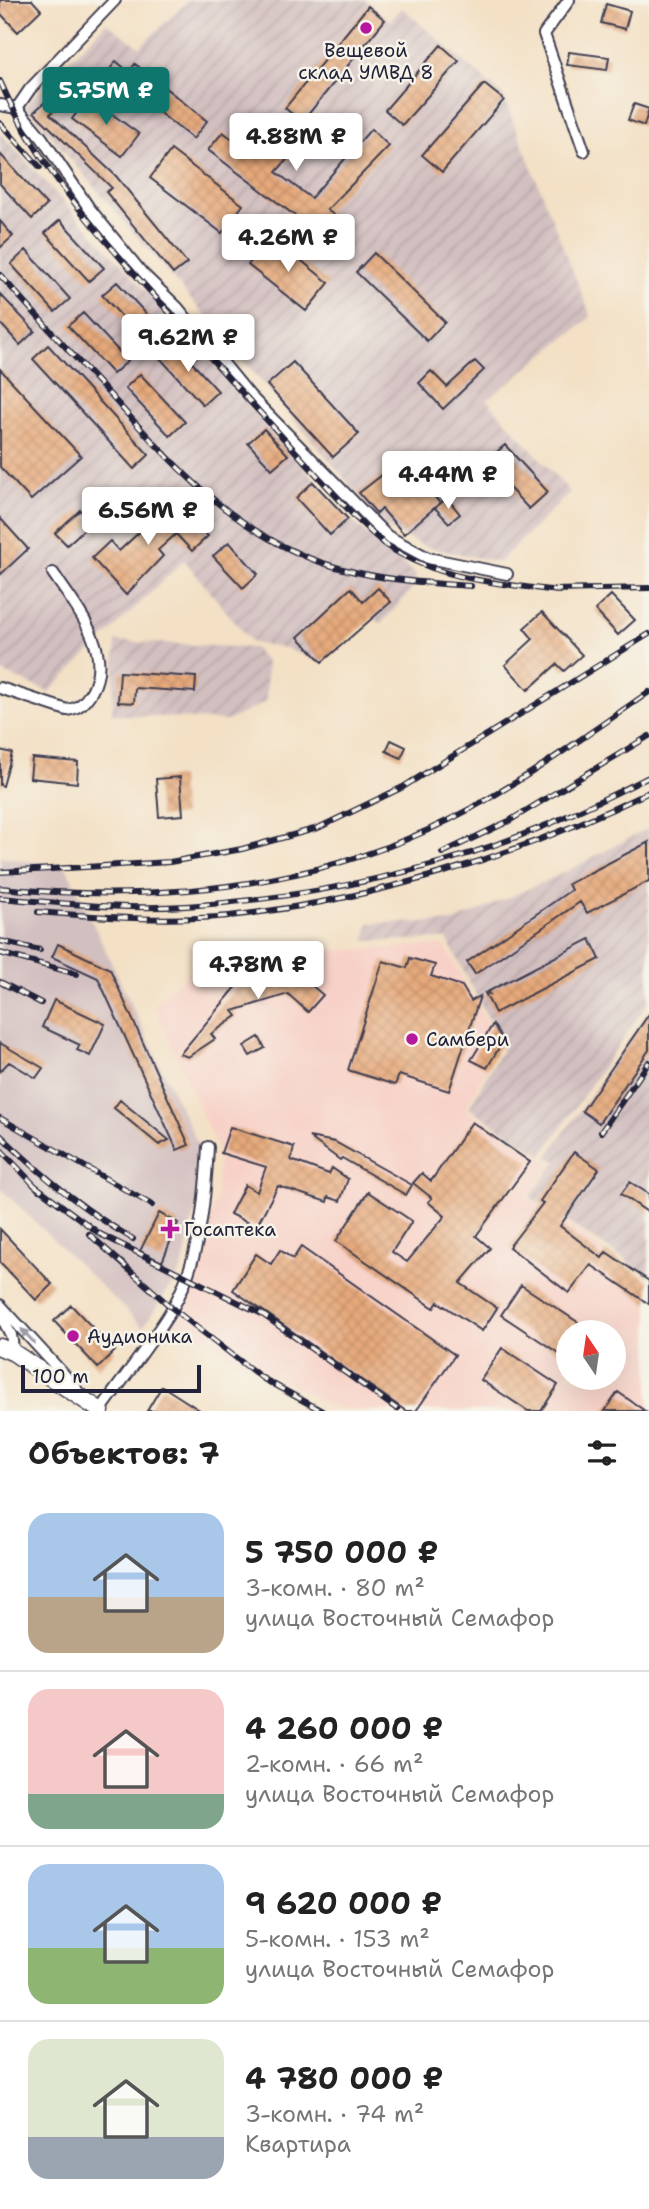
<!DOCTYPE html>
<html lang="ru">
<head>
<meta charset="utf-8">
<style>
  body { margin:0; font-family:"Shantell Sans",sans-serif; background:#f2f2f2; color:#222; height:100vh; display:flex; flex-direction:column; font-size:26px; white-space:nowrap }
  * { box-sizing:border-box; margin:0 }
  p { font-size:23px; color:#767676 }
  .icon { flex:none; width:38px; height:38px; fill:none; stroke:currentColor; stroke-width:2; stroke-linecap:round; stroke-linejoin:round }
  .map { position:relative; height:1411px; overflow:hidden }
  .details { display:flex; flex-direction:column; background:#fff; flex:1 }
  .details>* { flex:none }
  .needle { width:46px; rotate:347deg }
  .buttons { position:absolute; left:556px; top:1320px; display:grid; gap:14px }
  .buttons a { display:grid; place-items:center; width:70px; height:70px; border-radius:50%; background:#fff; box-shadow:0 7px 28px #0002; font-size:35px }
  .scale { position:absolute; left:21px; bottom:18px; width:180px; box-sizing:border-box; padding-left:7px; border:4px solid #22223b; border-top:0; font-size:19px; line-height:24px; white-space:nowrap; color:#22223b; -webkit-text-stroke:5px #f7f3e8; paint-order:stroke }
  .price { position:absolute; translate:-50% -60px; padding:0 16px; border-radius:7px; background:#fff; color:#222; font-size:23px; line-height:46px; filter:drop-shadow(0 2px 4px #0008) }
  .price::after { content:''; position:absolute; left:50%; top:42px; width:21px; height:16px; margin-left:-10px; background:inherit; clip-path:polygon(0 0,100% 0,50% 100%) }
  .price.on { background:#0f766e; color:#fff }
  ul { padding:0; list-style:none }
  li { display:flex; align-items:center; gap:21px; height:175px; padding:0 28px }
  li+li { border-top:2px solid #e0e0e0 }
  li span { display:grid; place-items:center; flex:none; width:196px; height:140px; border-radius:21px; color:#555 }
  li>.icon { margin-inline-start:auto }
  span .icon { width:84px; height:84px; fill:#fffc; stroke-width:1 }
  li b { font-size:30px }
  h2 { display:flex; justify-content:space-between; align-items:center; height:84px; padding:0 28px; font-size:30px }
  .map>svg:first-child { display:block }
  .built { fill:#f7d1c7; fill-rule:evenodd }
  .industrial { fill:url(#industrial-furrows) }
  .railway { fill:#d2bfc0 }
  .building { fill:url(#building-cross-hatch) }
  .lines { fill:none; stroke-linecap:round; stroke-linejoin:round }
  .street-casing { stroke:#413e50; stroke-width:14 }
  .secondary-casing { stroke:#413e50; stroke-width:19 }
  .street { stroke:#fff; stroke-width:10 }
  .secondary { stroke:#fff; stroke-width:16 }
  .rail-casing { stroke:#22223b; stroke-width:6 }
  .rail { stroke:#f7f3e8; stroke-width:3.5; stroke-dasharray:10; stroke-linecap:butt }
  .oneway { fill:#9c9ca7 }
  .poi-dot { fill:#b5179e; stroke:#f7f3e8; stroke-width:2.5 }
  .labels { text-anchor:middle; stroke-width:5; stroke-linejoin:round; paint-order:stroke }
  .poi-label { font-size:19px; fill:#22223b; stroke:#f7f3e8; text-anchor:start }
</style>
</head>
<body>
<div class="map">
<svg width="649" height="1411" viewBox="0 0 649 1411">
  <defs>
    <pattern id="industrial-furrows" width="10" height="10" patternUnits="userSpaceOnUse" patternTransform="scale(1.75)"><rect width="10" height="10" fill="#d2bfc0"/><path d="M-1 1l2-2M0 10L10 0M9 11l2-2" fill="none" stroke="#b4a4a6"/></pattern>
    <pattern id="building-cross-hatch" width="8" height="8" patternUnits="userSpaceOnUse" patternTransform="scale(1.75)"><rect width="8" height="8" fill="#e6a97a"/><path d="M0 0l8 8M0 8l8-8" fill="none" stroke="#c5916a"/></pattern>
  </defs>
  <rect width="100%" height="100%" fill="#f7f3e8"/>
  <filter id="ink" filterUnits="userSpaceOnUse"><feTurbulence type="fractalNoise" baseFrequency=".0143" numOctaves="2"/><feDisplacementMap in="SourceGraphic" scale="14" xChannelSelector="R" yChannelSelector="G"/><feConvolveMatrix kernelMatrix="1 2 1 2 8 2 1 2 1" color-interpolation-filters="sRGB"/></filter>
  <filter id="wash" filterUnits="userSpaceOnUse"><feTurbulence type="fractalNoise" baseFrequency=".00686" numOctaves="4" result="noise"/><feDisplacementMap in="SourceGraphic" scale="28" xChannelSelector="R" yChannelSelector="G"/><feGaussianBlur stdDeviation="1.57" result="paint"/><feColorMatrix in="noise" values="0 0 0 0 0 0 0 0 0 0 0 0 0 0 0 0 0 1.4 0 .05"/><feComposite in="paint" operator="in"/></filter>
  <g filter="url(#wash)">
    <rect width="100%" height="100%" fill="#f3e0c5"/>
    <path class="built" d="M445,945L499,1047L465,1108L551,1164L527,1198L649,1281V1411H359L330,1405L173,1325L201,1267L216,1195L219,1153L154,1006L205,957ZM569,1332H614V1377H569Z"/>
    <path class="industrial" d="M188,0H365L390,21L402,8L503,95L591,317L487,400L570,492L499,562L426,547L388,529L25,106L106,23L140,47Z
      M0,133L247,400L348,518L416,575L413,588L381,624L373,617L321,663L286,648L252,643L184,560L49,692L0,671Z
      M116,641L254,648L267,664L266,702L227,721L112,714Z
      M649,828V1001L542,1155L469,1108L503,1047L447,939L365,941L369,923L454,922L559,875Z
      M649,1011V1276L530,1197L557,1161L547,1157Z"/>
    <path class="railway" d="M0,857L66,867L201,1151L197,1198L182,1269L143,1327L0,1188Z"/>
    <g id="blocks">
      <path class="building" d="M0,0H32L41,10L18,32L0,13Z
        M606,4L630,11L625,29L601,23Z
        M368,6L385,20L302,122L285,108Z
        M441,45L459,61L402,125L385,110Z
        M569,52L609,57L607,70L567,65Z
        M116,61L129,72L135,64L207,121L193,139L108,72Z
        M70,79L78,88L50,114L116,176L187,263L173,274L106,192L112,188L34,112Z
        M484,84L504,100L442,172L422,155Z
        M89,97L139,134L122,156L72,119Z
        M634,104L649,109L644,126L628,120Z
        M266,117L299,146L276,172L311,198L371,129L389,146L327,210L344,223L330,242L208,150L223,132L241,146Z
        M171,150L243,205L222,233L150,178Z
        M0,154L47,205L32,219L0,184Z
        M60,220L104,268L89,281L45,233Z
        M0,221L13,236L0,248Z
        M271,236L329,283L306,311L248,265Z
        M26,250L70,299L55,312L11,264Z
        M374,253L445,322L427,341L356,272Z
        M117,282L161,330L147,344L102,295Z
        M0,294L35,331L20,345L0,323Z
        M83,313L128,361L113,374L68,326Z
        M174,343L218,391L203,405L159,357Z
        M48,345L149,455L134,469L33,359Z
        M475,361L484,370L443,409L419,383L431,371L447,387Z
        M293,362L359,434L333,457L267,385Z
        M0,369L81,456L31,500L0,467Z
        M140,374L185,422L170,436L125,388Z
        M264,429L288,455L272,469L248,443Z
        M505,445L548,492L529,509L485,462Z
        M395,465L411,484L418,478L440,503L404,534L382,509L377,514L359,493Z
        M313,482L348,519L330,535L296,498Z
        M447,498L460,514L449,523L435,508Z
        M174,500L208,536L192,551L176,534L158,550L163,556L126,595L92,558L110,541L119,551Z
        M80,510L92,522L67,545L55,533Z
        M0,518L28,549L0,575Z
        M229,542L258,574L243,588L213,556Z
        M351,588L363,602L378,588L391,602L322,662L298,637Z
        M611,595L635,620L618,635L595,610Z
        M542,612L582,655L564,671L557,664L528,690L505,665L533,639L524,628Z
        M120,672L196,677L195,692L135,688L134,703L118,702Z
        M391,740L406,747L401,758L386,751Z
        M0,750L12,753L3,786L0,785Z
        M32,758L78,762L77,783L30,778Z
        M180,777L183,815L159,817L156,779Z
        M649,842V881L587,913L580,902L475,974L467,962L571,890L568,884Z
        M590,939L600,959L495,1013L485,993L489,994L487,992Z
        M58,944L110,969L189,1145L177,1150L98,978L52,957Z
        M410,958L435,965L431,976L462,986L471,1001L480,996L449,1091L399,1075L395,1085L348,1070L383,961L407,968Z
        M312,966L315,979L310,984L323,995L308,1012L288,994L233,1011L237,1016L211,1034L215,1039L188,1057L180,1054L237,986Z
        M54,1000L105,1024L90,1056L77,1050L80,1045L42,1027Z
        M649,1014V1050L599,1123L582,1111Z
        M493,1024L503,1041L487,1068L471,1060Z
        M259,1037L265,1048L250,1056L244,1046Z
        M0,1043L43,1068L36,1078L9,1062L0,1071Z
        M120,1100L169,1140L159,1145L114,1108Z
        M472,1122L530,1162L476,1236L490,1248L460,1283L497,1308L482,1331L438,1302L434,1308L336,1241L368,1192L412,1221L392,1252L407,1262L445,1216L428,1202L432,1198L413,1183L422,1173L431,1181Z
        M230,1127L294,1147L291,1160L329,1174L332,1168L348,1179L340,1201L328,1197L327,1202L278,1186L256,1227L230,1214L245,1185L257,1192L266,1167L221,1153Z
        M309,1137L335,1142L412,1185L406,1195L342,1158L340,1160Z
        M574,1152L599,1169L560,1226L602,1258L606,1252L649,1281V1304L591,1265L569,1293L509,1247L543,1203L540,1201Z
        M630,1182L649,1194V1213L621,1194Z
        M159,1213L178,1223L162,1262L140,1251Z
        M0,1229L52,1284L36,1300L0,1262Z
        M301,1247L455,1355L416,1411H406L233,1290L256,1254L271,1264L280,1250L293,1259Z
        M521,1285L593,1332H569V1360L501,1315Z
        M71,1305L115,1351L98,1368L54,1321Z
        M502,1348L558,1385L541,1411H528L481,1380Z
        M162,1386L201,1411H147Z
        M618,1392L645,1411H605Z"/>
    </g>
  </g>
  <g filter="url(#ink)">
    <use href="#blocks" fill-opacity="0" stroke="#413e50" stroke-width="2"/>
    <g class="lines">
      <g class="street-casing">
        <path id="street" d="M569,0L544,34L584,151
          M0,105L17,108L42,138L89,208L141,272L177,307L250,396L387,536L428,558L507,574
          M17,108L30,89L115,0
          M0,688L67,710C80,708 85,702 92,691C114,650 75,606 53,573
          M0,1305L76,1388
          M0,1314L11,1335L14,1353
          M100,1411C124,1377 151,1344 172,1309C200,1261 205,1201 208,1147"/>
      </g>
      <g class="secondary-casing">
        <path id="secondary" d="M0,1347L14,1353L101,1411"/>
      </g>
      <use href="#street" class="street"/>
      <use href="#secondary" class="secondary"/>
      <g class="rail-casing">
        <path id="rail" d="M0,81C40,173 110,247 176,320C236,386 296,452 356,518C367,528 379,541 392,549C441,580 503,584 559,591
          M0,123L40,167
          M0,275C37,316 74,357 112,397C164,455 218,515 289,549C345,577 409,582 471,586
          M551,590L649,588
          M442,853L509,821L649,736
          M0,872L170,862L242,849L318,828L403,787L649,634
          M0,888C145,902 294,891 428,830C507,794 578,741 649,692
          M0,898C62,903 124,910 186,906C292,899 403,878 503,842C554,824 602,800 649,777
          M38,912C101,917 166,922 229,916C374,900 518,856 649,792
          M0,941L40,950
          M0,953L77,974
          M0,982L41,1003
          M0,1118L152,1205
          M601,1132L649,1062
          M0,1135C42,1176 83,1210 133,1239
          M0,1149L39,1190
          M34,1185L100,1234L262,1314L397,1409
          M89,1234L172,1308L262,1378L322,1411"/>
      </g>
      <use href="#rail" class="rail"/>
    </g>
    <defs><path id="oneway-solid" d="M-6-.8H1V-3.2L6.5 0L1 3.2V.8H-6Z" transform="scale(1.75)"/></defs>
    <use class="oneway" href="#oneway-solid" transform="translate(28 1336) rotate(-133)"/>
  </g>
  <g class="poi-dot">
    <circle cx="366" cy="28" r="7"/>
    <circle cx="412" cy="1039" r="7"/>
    <path d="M166.5 1218.5h7v7h7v7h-7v7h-7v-7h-7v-7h7z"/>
    <circle cx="73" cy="1336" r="7"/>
  </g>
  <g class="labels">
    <g class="poi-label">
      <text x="366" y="57" text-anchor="middle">Вещевой<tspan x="366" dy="22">склад УМВД 8</tspan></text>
      <text x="426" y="1046">Самбери</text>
      <text x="184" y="1236">Госаптека</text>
      <text x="87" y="1343">Аудионика</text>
    </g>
  </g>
</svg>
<div class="buttons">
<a><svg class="needle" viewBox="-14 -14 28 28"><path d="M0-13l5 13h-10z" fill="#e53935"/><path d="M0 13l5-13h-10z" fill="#767676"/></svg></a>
</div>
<div class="scale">100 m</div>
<b class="price on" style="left:106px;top:127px">5.75M ₽</b>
<b class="price" style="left:296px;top:173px">4.88M ₽</b>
<b class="price" style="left:288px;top:274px">4.26M ₽</b>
<b class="price" style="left:188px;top:374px">9.62M ₽</b>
<b class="price" style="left:448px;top:511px">4.44M ₽</b>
<b class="price" style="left:148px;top:547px">6.56M ₽</b>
<b class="price" style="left:258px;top:1001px">4.78M ₽</b>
</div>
<section class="details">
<h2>Объектов: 7<svg class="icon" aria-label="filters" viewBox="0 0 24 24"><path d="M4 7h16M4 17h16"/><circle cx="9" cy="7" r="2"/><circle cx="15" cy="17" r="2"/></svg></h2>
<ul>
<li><span style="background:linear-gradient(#a9c7e8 60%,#b9a48a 0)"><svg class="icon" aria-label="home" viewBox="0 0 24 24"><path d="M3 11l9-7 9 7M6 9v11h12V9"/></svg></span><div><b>5 750 000 ₽</b><p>3-комн. · 80 m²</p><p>улица Восточный Семафор</p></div></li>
<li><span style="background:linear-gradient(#f6c9c9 75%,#7fa58c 0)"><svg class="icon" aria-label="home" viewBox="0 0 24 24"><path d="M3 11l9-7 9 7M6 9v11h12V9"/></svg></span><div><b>4 260 000 ₽</b><p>2-комн. · 66 m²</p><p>улица Восточный Семафор</p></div></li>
<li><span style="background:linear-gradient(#a9c7e8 60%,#8fb573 0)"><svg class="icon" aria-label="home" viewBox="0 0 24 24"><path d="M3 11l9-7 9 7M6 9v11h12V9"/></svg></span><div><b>9 620 000 ₽</b><p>5-комн. · 153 m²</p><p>улица Восточный Семафор</p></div></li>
<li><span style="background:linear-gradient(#dfe7d0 70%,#9aa5b1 0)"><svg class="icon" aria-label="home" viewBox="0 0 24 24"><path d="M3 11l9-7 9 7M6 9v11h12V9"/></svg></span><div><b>4 780 000 ₽</b><p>3-комн. · 74 m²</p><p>Квартира</p></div></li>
</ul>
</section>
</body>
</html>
